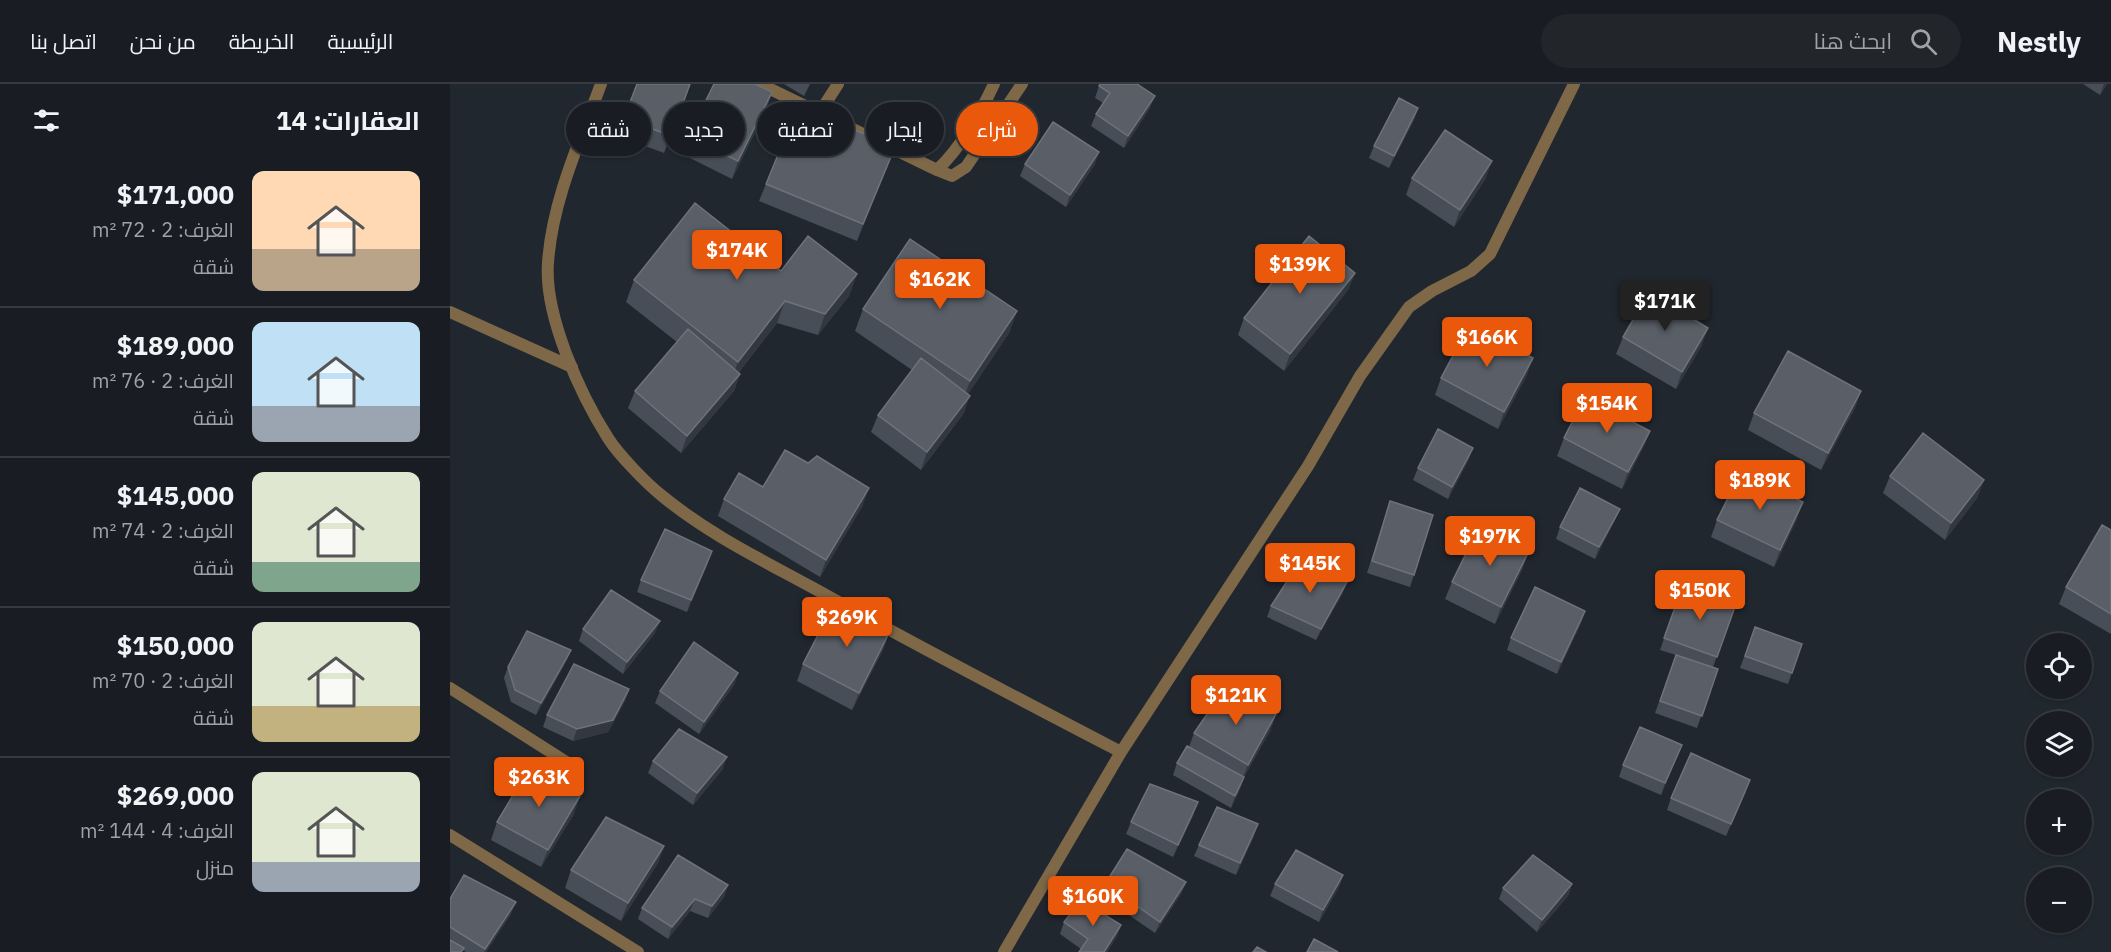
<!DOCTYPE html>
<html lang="ar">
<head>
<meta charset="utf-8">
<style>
  body { margin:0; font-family:"IBM Plex Sans",Cairo,sans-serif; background:#22262b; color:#f1f3f6; direction:rtl; height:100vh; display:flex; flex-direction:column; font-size:22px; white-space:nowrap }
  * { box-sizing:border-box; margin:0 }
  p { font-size:20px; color:#9fa2a6 }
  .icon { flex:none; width:33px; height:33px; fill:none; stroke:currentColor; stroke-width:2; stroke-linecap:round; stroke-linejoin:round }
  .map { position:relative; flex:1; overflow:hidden; direction:ltr }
  .side { display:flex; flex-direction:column; background:#191d23; width:450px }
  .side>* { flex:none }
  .guide { position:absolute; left:18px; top:18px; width:570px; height:54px; direction:rtl; display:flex; gap:12px }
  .buttons { position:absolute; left:1576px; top:549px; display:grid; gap:12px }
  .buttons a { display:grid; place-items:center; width:66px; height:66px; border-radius:50%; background:#191d23; box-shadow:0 2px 4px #0004,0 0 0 2px #373b41; font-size:30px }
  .price { position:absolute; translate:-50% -51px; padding:0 14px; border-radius:6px; background:#ea580c; color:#fff; font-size:20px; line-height:39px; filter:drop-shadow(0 2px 3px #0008) }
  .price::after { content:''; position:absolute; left:50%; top:36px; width:18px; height:14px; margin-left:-9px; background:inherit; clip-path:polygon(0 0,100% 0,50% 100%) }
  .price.on { background:#222; color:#fff }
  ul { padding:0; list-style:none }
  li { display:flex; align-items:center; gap:18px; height:150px; padding:0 30px }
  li+li { border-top:2px solid #373b41 }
  li span { display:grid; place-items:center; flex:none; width:168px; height:120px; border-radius:12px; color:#555 }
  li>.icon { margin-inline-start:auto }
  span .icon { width:72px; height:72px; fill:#fffc; stroke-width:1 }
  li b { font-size:26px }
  h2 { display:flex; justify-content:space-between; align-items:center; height:72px; padding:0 30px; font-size:26px }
  .pill { padding:0 21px; border-radius:27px; background:#191d23; box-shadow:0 2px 4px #0004,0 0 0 2px #373b41; font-size:21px; line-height:54px }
  .pill.on { background:#ea580c; color:#fff }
  header { display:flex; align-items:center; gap:36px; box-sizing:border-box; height:84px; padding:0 30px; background:#191d23; border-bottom:2px solid #373b41 }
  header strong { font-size:28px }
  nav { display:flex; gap:33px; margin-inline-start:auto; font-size:21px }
  .search { width:420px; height:54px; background:#22262b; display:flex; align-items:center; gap:15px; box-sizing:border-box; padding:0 21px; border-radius:33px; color:#9fa2a6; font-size:22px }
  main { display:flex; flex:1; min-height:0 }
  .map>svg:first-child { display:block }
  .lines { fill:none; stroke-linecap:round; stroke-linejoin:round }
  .street { stroke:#7f6847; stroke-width:12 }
  .wall { fill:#484e57 }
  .shaded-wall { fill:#323840 }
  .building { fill:#595e67; stroke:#6e737b; stroke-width:1.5 }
</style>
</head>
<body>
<header>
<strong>Nestly</strong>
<div class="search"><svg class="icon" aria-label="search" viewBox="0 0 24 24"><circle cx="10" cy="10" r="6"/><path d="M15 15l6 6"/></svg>ابحث هنا</div>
<nav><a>الرئيسية</a><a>الخريطة</a><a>من نحن</a><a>اتصل بنا</a></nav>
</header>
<main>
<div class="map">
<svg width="1661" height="868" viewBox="0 0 1661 868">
  <rect width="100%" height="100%" fill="#21272f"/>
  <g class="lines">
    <path class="street" d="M151,0C130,57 102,117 98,179C94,231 130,310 158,354C168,370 196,399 211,411C258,450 314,477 367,506C467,562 569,615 671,668
      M310,0L487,86C510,65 531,28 544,0
      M370,28L388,0
      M487,86L502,92L516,83L572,0
      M0,228L122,283
      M0,604L121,681
      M0,751L188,868
      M554,868L671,668L858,382L910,292L959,223L982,207L1021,187L1040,170L1124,0"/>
  </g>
  <path class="wall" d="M187,0H240L214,69L168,52Z
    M334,0H360L354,12Z
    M1633,0H1657L1650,11Z
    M649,2L700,24L674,64L641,42L646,30L653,19L645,14Z
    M322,8L316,26L282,95L232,70L238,53Z
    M968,24L964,36L939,84L919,74L924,62Z
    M445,63L407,157L309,117L316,100Z
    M575,80H645L616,123L570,92Z
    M962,94H1036L1004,143L956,111Z
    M331,187L407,190L399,212L368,251L327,239L289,288L290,290L284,307L231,369L178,324L185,307L227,258L176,218L184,196Z
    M905,189L898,206L834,287L788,251L794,234Z
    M413,225L567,227L559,249L518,310L514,329L471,386L421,348L428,331L462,286L405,247Z
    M1173,253L1252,261L1226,305L1166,270Z
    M1077,291L1048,345L985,311L991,294Z
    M1411,307L1405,324L1371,386L1298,346L1304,329Z
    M1200,347L1193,364L1172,405L1107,372L1114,354Z
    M1019,375L998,415L963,396L968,384Z
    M1440,392L1534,396L1527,414L1495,456L1433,409Z
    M313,403L413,421L370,493L268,432L274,415Z
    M940,417L964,491L960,503L917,489Z
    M1170,425L1165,436L1145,475L1106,455L1110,443Z
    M1347,435L1324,483L1261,453L1267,436Z
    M1661,446V550L1609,520L1616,503Z
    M1078,469L1072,486L1045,540L995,515L1002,498Z
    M258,479L237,528L187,508L191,496Z
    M897,498L892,510L866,556L817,533L821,522Z
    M1233,501L1286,520L1263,583L1268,585L1247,644L1205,629L1226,571L1210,566Z
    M1135,527L1131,539L1107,590L1057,566L1061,554Z
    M1305,543L1352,560L1338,600L1290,584Z
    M133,545L205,549L173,590L129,557Z
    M434,564L402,626L347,597L353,580Z
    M121,566L116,578L86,631L61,618L54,594L58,583Z
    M288,589L284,601L249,650L205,619L210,607Z
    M179,605L175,617L158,648L123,657L93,643L97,631Z
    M826,630L820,647L794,693L790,705L781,724L723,691L727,679L739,663L744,649Z
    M1227,673L1211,711L1169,693L1173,681Z
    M203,677L273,685L243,721L198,689Z
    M1296,708L1276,752L1217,726L1221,714Z
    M124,730L91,783L41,756L47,738Z
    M744,730L723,773L676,750L681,738Z
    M804,752L786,791L744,772L749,761Z
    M214,762L208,779L171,837L115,804L121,786Z
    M893,791L889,803L869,838L820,812L825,800Z
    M736,798L731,810L705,849L651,812L655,800Z
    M1122,800L1118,812L1087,848L1049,815L1053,804Z
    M278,801L274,813L258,834L240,827L218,855L188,835L192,824Z
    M0,815L61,830L36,868H16L13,866L12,868H0Z
    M614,838L671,841L667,852L657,868H629L631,865L610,850Z"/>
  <path class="shaded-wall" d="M1654,0H1657L1650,11Z
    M322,8L316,26L282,95L288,77Z
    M705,12L700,24L674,64L678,52Z
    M968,24L964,36L939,84L944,72Z
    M445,63L439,80L407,157L413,140Z
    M649,68L645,80L616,123L620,111Z
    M1042,77L1036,94L1004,143L1010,126Z
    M905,189L898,206L834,287L840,270Z
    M407,190L399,212L368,251L375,230Z
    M335,217L327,239L280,299L288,278Z
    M567,227L559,249L512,319L520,297Z
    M1258,244L1252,261L1226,305L1232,288Z
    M1083,274L1077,291L1048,345L1054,328Z
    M290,290L284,307L231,369L237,352Z
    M1411,307L1405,324L1371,386L1378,369Z
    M520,312L514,329L471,386L477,368Z
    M1200,347L1193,364L1172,405L1178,388Z
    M1023,364L1019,375L998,415L1002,403Z
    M1534,396L1527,414L1495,456L1501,439Z
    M419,404L413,421L370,493L376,476Z
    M1353,418L1347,435L1324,483L1330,466Z
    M1170,425L1165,436L1145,475L1149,463Z
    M262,467L258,479L237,528L241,516Z
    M1078,469L1072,486L1045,540L1051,523Z
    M897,498L892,510L866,556L871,545Z
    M1135,527L1131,539L1107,590L1111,578Z
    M210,537L205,549L173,590L177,578Z
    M440,547L434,564L402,626L409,609Z
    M121,566L116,578L86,631L91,619Z
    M288,589L284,601L249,650L254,638Z
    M179,605L175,617L158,648L123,657L127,645Z
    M826,630L820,647L791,698L798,681Z
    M1232,661L1227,673L1211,711L1215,699Z
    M277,673L273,685L243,721L247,709Z
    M794,693L790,705L781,724L785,712Z
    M1300,696L1296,708L1276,752L1281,740Z
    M130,712L124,730L91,783L98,766Z
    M748,718L744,730L723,773L728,761Z
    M808,740L804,752L786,791L790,779Z
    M214,762L208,779L171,837L178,819Z
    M893,791L889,803L869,838L873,826Z
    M736,798L731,810L705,849L710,838Z
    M1122,800L1118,812L1087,848L1092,836Z
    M278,801L274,813L258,834L262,822Z
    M245,815L240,827L218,855L222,843Z
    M66,818L61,830L36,868H34Z
    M671,841L667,852L657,868H654Z"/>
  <path class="building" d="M187,0H240L221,52L174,34Z
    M264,0H305L322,8L288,77L238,53Z
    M650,0H687L705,12L678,52L646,30L660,9L649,2Z
    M949,14L968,24L944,72L924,62Z
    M348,22L445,63L413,140L316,100Z
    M603,38L649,68L620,111L575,80Z
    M995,46L1042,77L1010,126L962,94Z
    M245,119L331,187L358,152L407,190L375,230L335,217L288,278L184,196Z
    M859,152L905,189L840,270L794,234Z
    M460,155L567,227L520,297L413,225Z
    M1199,208L1258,244L1232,288L1173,253Z
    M1020,240L1083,274L1054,328L991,294Z
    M238,245L290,290L237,352L185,307Z
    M1338,267L1411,307L1378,369L1304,329Z
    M471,274L520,312L477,368L428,331Z
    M1135,313L1200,347L1178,388L1114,354Z
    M988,345L1023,364L1002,403L968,384Z
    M1473,349L1534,396L1501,439L1440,392Z
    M335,366L358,379L367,372L419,404L376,476L274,415L289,389L313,403Z
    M1291,388L1353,418L1330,466L1267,436Z
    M1130,404L1170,425L1149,463L1110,443Z
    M940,417L983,431L964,491L922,477Z
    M1652,441L1661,446V530L1616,503Z
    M1029,443L1078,469L1051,523L1002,498Z
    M215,445L262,467L241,516L191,496Z
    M852,474L897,498L871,545L821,522Z
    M1233,501L1286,520L1267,573L1214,554Z
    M1085,503L1135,527L1111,578L1061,554Z
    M161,506L210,537L177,578L133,545Z
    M385,518L440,547L409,609L353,580Z
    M1305,543L1352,560L1342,589L1295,572Z
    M77,547L121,566L91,619L65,606L58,583Z
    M244,558L288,589L254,638L210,607Z
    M1226,571L1268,585L1252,632L1210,617Z
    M124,580L179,605L163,636L127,645L97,631Z
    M775,604L826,630L798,681L744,649Z
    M1190,643L1232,661L1215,699L1173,681Z
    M229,645L277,673L247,709L203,677Z
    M737,662L794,693L785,712L727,679Z
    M1241,669L1300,696L1281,740L1221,714Z
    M81,681L130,712L98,766L47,738Z
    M700,700L748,718L728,761L681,738Z
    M767,723L808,740L790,779L749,761Z
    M156,733L214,762L178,819L121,786Z
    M677,765L736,798L710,838L655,800Z
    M846,766L893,791L873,826L825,800Z
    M228,771L278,801L262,822L245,815L222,843L192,824Z
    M1083,771L1122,800L1092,836L1053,804Z
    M14,791L66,818L35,865L0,843V815Z
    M631,816L671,841L654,868H629L638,855L614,838Z
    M864,855L888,868H857Z
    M0,856L14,864L11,868H0Z
    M807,863L816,868H803Z"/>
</svg>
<div class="buttons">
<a><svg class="icon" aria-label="locate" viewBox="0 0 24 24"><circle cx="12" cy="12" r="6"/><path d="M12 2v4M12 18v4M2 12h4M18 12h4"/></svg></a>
<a><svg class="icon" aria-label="layers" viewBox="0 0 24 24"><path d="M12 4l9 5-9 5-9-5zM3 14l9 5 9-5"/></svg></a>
<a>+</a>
<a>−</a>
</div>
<b class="price" style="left:287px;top:197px">$174K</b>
<b class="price" style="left:850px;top:211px">$139K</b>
<b class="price" style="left:490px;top:226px">$162K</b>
<b class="price on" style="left:1215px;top:248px">$171K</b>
<b class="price" style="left:1037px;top:284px">$166K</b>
<b class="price" style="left:1157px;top:350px">$154K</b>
<b class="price" style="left:1310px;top:427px">$189K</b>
<b class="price" style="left:1040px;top:483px">$197K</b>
<b class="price" style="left:860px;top:510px">$145K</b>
<b class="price" style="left:1250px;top:537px">$150K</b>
<b class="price" style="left:397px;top:564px">$269K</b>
<b class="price" style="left:786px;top:642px">$121K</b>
<b class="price" style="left:89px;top:724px">$263K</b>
<b class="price" style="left:643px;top:843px">$160K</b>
<div class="guide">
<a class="pill on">شراء</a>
<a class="pill">إيجار</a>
<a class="pill">تصفية</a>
<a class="pill">جديد</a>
<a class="pill">شقة</a>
</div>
</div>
<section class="side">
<h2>العقارات: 14<svg class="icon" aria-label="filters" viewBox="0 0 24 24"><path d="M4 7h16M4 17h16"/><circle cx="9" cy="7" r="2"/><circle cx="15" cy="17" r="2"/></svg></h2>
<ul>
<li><span style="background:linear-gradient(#ffd9b3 65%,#b9a48a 0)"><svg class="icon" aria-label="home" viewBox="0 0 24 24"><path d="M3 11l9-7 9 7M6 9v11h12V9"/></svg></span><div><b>$171,000</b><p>الغرف: 2 · 72 m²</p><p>شقة</p></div></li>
<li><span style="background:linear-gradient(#bfe0f5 70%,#9aa5b1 0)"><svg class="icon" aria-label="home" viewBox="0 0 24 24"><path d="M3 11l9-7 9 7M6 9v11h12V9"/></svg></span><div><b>$189,000</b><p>الغرف: 2 · 76 m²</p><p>شقة</p></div></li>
<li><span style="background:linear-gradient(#dfe7d0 75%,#7fa58c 0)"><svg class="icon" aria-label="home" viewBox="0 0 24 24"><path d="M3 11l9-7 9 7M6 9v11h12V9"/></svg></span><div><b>$145,000</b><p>الغرف: 2 · 74 m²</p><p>شقة</p></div></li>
<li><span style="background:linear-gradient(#dfe7d0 70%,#c2b280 0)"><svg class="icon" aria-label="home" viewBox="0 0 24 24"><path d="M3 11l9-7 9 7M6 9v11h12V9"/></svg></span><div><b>$150,000</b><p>الغرف: 2 · 70 m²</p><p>شقة</p></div></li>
<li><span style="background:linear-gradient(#dfe7d0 75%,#9aa5b1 0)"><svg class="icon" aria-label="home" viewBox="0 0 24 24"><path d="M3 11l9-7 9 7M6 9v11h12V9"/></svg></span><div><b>$269,000</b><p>الغرف: 4 · 144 m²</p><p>منزل</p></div></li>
</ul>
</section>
</main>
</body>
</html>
